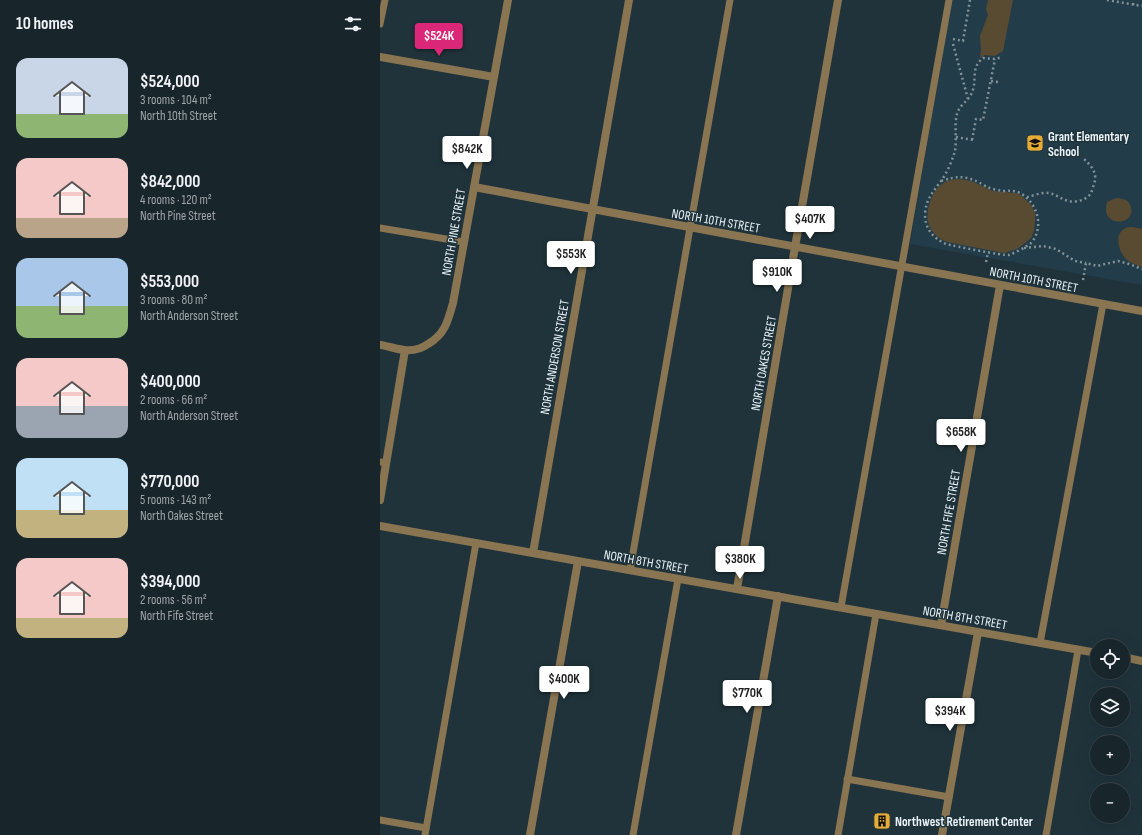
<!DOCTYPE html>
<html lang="en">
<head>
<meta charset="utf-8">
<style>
  body { margin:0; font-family:"Sofia Sans Condensed",sans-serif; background:#212e34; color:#f1f3f6; height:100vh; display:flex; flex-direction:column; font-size:15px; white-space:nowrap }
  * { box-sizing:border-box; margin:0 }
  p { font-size:13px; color:#9fa5a9 }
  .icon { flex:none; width:22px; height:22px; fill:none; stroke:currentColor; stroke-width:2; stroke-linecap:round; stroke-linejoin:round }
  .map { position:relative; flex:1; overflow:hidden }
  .details { display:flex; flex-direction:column; background:#18262c; width:380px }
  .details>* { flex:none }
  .buttons { position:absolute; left:710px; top:639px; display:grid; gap:8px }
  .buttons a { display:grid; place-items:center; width:40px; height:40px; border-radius:50%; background:#18262c; box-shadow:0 4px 16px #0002,0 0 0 1px #364348; font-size:20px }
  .price { position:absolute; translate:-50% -34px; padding:0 9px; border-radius:4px; background:#fff; color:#222; font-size:13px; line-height:26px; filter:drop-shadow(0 1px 2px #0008) }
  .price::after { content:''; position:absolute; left:50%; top:24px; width:12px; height:9px; margin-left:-6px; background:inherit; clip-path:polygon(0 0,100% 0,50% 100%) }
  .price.selected { background:#db2777; color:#fff }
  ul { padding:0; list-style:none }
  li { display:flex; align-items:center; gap:12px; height:100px; padding:0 16px }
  li span { display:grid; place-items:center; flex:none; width:112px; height:80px; border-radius:12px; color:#555 }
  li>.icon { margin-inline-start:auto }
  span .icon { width:48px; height:48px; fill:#fffc; stroke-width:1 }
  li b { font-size:17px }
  h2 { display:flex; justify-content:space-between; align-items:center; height:48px; padding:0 16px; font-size:17px }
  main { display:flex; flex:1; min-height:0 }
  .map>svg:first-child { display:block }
  .built { fill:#223d49 }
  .green { fill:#594b32 }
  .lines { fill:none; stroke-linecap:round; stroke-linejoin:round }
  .path { stroke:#829198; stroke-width:2.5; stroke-dasharray:2 3; stroke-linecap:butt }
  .lane { stroke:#897551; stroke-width:7 }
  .street { stroke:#897551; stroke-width:8 }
  .labels { text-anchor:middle; stroke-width:3; stroke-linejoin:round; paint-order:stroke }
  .poi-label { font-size:13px; font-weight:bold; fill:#e9f4fa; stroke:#20333b; text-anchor:start }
  .street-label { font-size:13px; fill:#e9f4fa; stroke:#20333b }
</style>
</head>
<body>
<main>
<section class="details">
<h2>10 homes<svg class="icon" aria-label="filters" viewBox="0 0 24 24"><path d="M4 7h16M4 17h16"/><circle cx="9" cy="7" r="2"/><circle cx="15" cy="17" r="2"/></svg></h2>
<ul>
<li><span style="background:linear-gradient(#c9d6e8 70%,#8fb573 0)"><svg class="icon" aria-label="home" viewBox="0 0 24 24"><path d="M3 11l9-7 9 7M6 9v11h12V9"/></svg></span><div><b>$524,000</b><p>3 rooms · 104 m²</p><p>North 10th Street</p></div></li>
<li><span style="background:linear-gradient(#f6c9c9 75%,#b9a48a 0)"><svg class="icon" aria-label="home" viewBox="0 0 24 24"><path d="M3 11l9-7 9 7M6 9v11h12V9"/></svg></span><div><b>$842,000</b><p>4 rooms · 120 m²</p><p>North Pine Street</p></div></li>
<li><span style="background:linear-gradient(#a9c7e8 60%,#8fb573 0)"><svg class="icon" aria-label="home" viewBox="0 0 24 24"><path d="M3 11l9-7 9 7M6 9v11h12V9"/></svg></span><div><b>$553,000</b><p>3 rooms · 80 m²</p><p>North Anderson Street</p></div></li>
<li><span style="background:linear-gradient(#f6c9c9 60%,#9aa5b1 0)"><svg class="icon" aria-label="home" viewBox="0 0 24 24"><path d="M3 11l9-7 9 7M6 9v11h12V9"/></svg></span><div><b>$400,000</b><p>2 rooms · 66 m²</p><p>North Anderson Street</p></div></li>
<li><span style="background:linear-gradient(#bfe0f5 65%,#c2b280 0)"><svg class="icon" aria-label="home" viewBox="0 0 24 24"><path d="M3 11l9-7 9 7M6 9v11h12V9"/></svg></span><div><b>$770,000</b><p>5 rooms · 143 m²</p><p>North Oakes Street</p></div></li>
<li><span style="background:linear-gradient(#f6c9c9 75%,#c2b280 0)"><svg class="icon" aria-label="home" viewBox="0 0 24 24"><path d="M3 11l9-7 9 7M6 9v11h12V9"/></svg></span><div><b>$394,000</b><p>2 rooms · 56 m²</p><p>North Fife Street</p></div></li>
</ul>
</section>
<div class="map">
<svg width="762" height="835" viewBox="0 0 762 835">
  <rect width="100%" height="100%" fill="#20333b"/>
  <path class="built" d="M572,0H762V285L530,244Z"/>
  <path class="green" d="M608,0H633L623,51L615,56L605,55L600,58L601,50L600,36L608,15L606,9Z
    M580,179L591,181L613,191L636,193L641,195L652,206L655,214V222L654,231L651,238L645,243L637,249L624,253L567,242C559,239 552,233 549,225C544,212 552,189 565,182C569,180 575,179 580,179Z
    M736,198C739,198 743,199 746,200C752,204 754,215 747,219C738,225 726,220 726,209C726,207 726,205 727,202Z
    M753,227L762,229V267C756,265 750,263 745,258C739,251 734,235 744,229C746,227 750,227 753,227Z"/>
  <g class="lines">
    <path class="path" d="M727,0L762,6
      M753,5L754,0
      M573,39L583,41L590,0
      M573,44L588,99
      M611,81L618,82
      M576,137L593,140
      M592,140L596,119L603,120L615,59
      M561,181C577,176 584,175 600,183C602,184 605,186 607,187C612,189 618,190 622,191C629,191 634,190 640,193C657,202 665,227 651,243C645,248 636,252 629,255C624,256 574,246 566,244C553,238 545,229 545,214C546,199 553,192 561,181C567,173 572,161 575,151C577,139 574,124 577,114C579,105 589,101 592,92C596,84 593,72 597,65C598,62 601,60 603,58L615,59L622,57
      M647,197C653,196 661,192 668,193C676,194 681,199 688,201C696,203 707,200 711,193C712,191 713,187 714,184C718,172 711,166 703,158
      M644,248L663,246L676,249L695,261L706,263
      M606,262L608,252
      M703,280L706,263L717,266L738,261L749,264L762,269"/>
    <path class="lane" d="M0,24L5,0
      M0,228L84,242
      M0,462L6,463
      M250,570L350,0
      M461,607L569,0
      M660,643L723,304
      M467,779L569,797
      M0,820L46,828
      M45,835L96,543
      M253,835L298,579
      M458,835L496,614
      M666,835L698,650"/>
    <path class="street" d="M0,57L114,77
      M94,187L762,311
      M0,345C8,346 16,349 24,350C33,351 41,349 48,344C65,334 68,321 73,303L128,0
      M0,500L25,350
      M0,526L717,653
      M153,553L249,0
      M357,589L415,247L458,0
      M561,625L620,285
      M743,657L762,661
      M150,835L198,561
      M356,835L398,596
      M562,835L598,632"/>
  </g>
  <defs>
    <g id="school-square" transform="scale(0.9)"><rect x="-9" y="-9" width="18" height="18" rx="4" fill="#e6ac36" stroke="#20333b"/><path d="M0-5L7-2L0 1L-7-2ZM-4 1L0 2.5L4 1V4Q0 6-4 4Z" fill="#111"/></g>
    <g id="building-square" transform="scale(0.9)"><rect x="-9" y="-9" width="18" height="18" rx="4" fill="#e6ac36" stroke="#20333b"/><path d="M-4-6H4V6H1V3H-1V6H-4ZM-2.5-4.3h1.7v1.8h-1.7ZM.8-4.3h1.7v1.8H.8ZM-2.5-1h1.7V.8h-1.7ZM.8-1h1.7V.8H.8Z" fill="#111"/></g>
  </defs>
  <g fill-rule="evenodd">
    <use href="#school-square" x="655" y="143"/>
    <use href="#building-square" x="502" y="821"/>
  </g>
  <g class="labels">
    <g class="poi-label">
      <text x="668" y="141">Grant Elementary<tspan x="668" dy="15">School</tspan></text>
      <text x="515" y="826">Northwest Retirement Center</text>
    </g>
    <g class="street-label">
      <text transform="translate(336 220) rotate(10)" y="5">NORTH 10TH STREET</text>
      <text transform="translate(73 232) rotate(-80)" y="5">NORTH PINE STREET</text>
      <text transform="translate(654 279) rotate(11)" y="5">NORTH 10TH STREET</text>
      <text transform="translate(174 357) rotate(-80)" y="5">NORTH ANDERSON STREET</text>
      <text transform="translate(383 363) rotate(-80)" y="5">NORTH OAKES STREET</text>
      <text transform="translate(568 512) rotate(-80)" y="5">NORTH FIFE STREET</text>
      <text transform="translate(266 561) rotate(10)" y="5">NORTH 8TH STREET</text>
      <text transform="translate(585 617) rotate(10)" y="5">NORTH 8TH STREET</text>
    </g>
  </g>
</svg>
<div class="buttons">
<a><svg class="icon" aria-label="locate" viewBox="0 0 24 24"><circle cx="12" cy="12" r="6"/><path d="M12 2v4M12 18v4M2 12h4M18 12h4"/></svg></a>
<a><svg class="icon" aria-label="layers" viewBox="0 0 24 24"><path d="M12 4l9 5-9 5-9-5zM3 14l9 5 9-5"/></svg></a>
<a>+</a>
<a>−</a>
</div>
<b class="price selected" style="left:59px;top:57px">$524K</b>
<b class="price" style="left:87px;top:170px">$842K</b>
<b class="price" style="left:430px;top:240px">$407K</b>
<b class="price" style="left:191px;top:275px">$553K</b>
<b class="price" style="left:397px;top:293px">$910K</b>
<b class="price" style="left:581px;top:453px">$658K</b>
<b class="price" style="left:360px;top:580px">$380K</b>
<b class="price" style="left:184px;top:700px">$400K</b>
<b class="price" style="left:367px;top:714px">$770K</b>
<b class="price" style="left:570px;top:732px">$394K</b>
</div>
</main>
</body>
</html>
